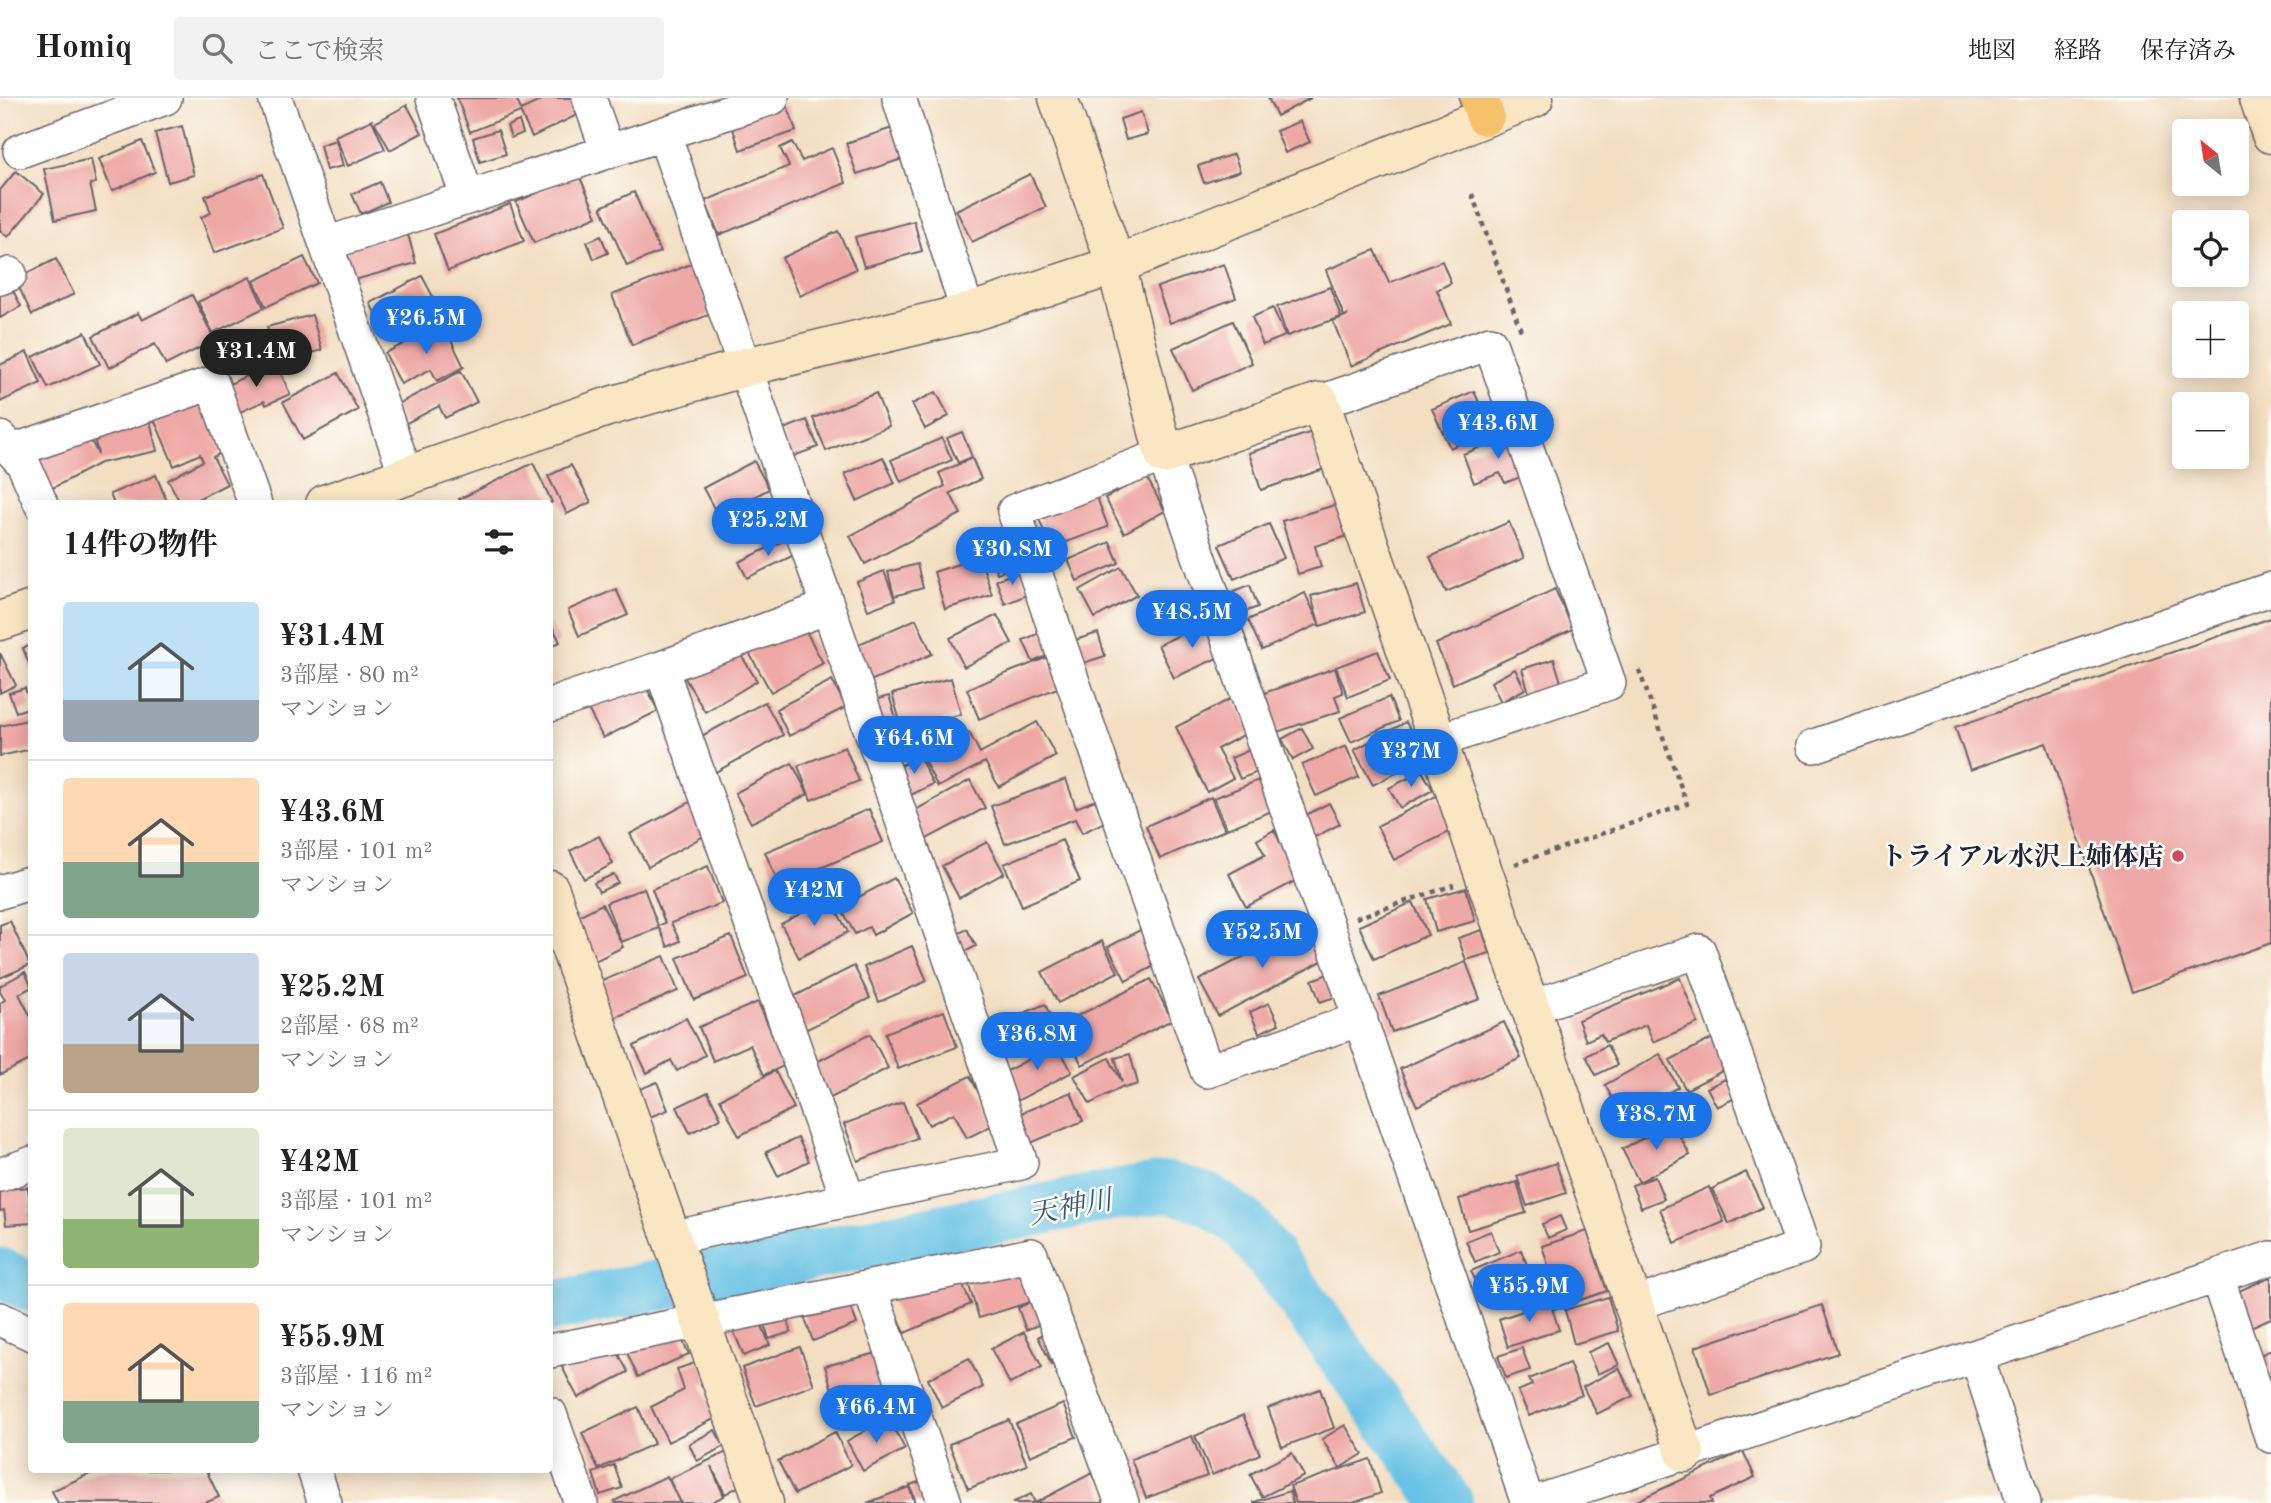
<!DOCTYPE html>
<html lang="ja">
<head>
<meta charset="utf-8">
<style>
  body { margin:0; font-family:"Old Standard TT","Noto Serif JP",serif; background:#f2f2f2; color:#222; height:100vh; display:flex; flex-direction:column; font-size:26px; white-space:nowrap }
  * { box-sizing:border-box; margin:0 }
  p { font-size:23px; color:#767676 }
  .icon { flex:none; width:38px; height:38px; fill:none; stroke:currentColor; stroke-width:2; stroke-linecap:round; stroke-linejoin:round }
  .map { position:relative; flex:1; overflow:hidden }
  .panel { position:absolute; left:28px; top:402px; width:525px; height:973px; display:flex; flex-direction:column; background:#fff; border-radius:7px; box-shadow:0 4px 18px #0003 }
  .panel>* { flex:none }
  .needle { width:46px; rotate:330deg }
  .tools { position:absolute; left:2172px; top:21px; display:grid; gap:14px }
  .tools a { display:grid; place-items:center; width:77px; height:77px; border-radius:7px; background:#fff; box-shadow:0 4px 18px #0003; font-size:35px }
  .price { position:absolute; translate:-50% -60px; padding:0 16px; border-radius:24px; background:#1a73e8; color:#fff; font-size:23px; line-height:46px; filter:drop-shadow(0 2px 4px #0008) }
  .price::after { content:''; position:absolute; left:50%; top:42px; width:21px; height:16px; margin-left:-10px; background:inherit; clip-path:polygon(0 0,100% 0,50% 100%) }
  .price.current { background:#222; color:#fff }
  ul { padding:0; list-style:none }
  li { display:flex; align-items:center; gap:21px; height:175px; padding:0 35px }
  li+li { border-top:2px solid #e0e0e0 }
  li span { display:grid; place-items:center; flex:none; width:196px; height:140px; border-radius:7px; color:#555 }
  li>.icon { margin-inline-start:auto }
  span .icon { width:84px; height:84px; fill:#fffc; stroke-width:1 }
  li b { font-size:30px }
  h2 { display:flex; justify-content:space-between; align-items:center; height:84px; padding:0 35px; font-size:30px }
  header { display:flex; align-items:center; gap:42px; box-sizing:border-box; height:98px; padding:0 35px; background:#fff; border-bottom:2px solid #e0e0e0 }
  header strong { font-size:33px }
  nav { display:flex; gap:38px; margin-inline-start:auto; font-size:24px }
  .search { width:490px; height:63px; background:#f2f2f2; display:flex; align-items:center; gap:18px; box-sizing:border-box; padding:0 24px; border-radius:7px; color:#767676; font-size:26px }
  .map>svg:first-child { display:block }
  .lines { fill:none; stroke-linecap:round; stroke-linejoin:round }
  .river { stroke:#67c2e5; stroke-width:51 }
  .building { fill:#eea8a5 }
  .street-casing { stroke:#6b646a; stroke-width:36 }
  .secondary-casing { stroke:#6b646a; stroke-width:41 }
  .highway-casing { stroke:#6b646a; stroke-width:41 }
  .path { stroke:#6b646a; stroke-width:4.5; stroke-dasharray:5 5; stroke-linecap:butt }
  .street { stroke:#fff; stroke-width:33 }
  .secondary { stroke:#fbe6c4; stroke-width:38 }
  .highway { stroke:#f5c16b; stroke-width:38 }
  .poi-dot { fill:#d1495b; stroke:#fdfcf7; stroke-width:2.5 }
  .labels { text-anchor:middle; stroke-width:5; stroke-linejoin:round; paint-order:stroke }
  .poi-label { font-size:26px; font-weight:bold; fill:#22223b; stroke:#fdfcf7; text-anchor:end }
  .water-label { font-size:28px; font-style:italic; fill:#3a5a76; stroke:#fdfcf7 }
</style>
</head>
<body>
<header>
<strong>Homiq</strong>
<div class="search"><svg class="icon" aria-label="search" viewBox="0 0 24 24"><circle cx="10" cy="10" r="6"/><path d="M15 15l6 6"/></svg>ここで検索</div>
<nav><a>地図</a><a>経路</a><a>保存済み</a></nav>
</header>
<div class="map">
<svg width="2271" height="1405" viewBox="0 0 2271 1405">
  <rect width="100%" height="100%" fill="#fdfcf7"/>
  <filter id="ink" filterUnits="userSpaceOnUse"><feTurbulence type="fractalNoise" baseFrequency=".0143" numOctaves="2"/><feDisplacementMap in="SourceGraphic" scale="14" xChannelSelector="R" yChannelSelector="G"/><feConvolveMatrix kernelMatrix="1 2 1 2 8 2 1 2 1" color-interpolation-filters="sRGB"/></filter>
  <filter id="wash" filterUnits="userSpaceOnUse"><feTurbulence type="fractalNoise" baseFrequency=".00686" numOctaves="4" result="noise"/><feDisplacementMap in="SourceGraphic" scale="28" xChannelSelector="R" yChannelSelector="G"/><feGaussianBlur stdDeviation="1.57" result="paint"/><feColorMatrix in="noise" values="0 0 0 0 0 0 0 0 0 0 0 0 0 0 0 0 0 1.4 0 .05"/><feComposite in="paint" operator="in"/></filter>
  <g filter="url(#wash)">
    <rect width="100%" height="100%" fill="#f3dec2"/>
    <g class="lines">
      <path class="river" d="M0,1175L32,1189
        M550,1209L1114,1097L1168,1089L1208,1101L1244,1126L1294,1191L1448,1405"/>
    </g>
    <g id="blocks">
      <path class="building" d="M457,0H516L521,12L546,0H573L581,15L532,39L520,14L470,34Z
        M1268,0H1311L1277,18Z
        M787,6L796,33L740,52L731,25Z
        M407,7L422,35L390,52L375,25Z
        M1141,14L1148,36L1126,42L1120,21Z
        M372,22L385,51L348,68L335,38Z
        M519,23L523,35L511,40L507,28Z
        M1300,23L1310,44L1285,55L1276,33Z
        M905,26L914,57L857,76L846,45Z
        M182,28L194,77L168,84L155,35Z
        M498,32L506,56L480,64L473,40Z
        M336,42L343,68L326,72L320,47Z
        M142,43L155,74L112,93L99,61Z
        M792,44L802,63L832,50L846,85L719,137L705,103L789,68L780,50Z
        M1234,56L1240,73L1204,85L1198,68Z
        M91,61L96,85L90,86L96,113L55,122L44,71Z
        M16,73L44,96L8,139L0,133V92Z
        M263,76L283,130L214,155L201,119L211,115L205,98Z
        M1030,76L1046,109L972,144L956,112Z
        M579,77L597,118L534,145L516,104Z
        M380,84L388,104L361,116L352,96Z
        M634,94L660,154L627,168L601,109Z
        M510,106L524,143L448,173L434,136Z
        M914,123L922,153L864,169L855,139Z
        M407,133L416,165L347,184L338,153Z
        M838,133L856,171L800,198L782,160Z
        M601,138L608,155L594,161L587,144Z
        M1375,152L1389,185L1442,163L1451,185L1437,192L1451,226L1351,268L1333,223L1348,217L1344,218L1326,172Z
        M304,159L317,185L266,209L254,183Z
        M56,161L74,196L32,217L15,181Z
        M691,166L711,216L632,247L612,197Z
        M1224,166L1236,200L1170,225L1157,189Z
        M422,178L440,212L387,239L370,205Z
        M250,179L264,210L213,235L198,204Z
        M8,183L21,208L0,220V187Z
        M1330,189L1341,219L1287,238L1277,209Z
        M192,197L215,242L166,267L155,246L109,270L93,238L138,215L142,222Z
        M1273,210L1285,238L1263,247L1252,219Z
        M312,217L322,252L277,265L267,229Z
        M1233,223L1252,265L1192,292L1173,250Z
        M443,226L464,269L437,283L431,271L401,286L385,255Z
        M85,234L100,266L48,290L33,259Z
        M266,248L273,260L253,270L247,257Z
        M27,254L41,285L0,304V267Z
        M276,264L290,296L266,307L264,303L234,317L221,290Z
        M461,273L477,304L445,320L439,308L403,327L394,308Z
        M338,275L358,312L303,342L283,304Z
        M1474,293L1491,332L1450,350L1432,311Z
        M198,294L223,354L213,359L227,386L188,406H181L168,382L203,363L200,356L174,368L151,314Z
        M936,294L949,318L925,331L912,306Z
        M876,295L889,328L826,353L813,320Z
        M149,318L157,353L100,365L51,391L35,359L86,333L98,356L92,331Z
        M807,322L818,349L791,359L781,332Z
        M1315,333L1327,370L1261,392L1249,355Z
        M962,334L972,359L958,365L947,340Z
        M1515,336L1531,375L1505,385L1500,375L1474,385L1463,356Z
        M942,340L952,362L901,384L891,362Z
        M883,359L895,385L857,403L845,376Z
        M972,360L981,381L950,395L961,416L865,466L850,438L945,388L939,375Z
        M754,363L769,391L718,418L703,390Z
        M533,365L552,404L548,406H461L459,401Z
        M571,367L591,404L567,416L548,378Z
        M156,377L168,406H114L110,396Z
        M1146,378L1165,413L1124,435L1105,400Z
        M1095,394L1108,429L1050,450L1037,415Z
        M1338,406L1348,438L1315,448L1321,469L1298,476L1282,423Z
        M1509,424L1524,460L1446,494L1430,459Z
        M1269,426L1284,460L1234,481L1219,447Z
        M1007,433L1019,468L997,475L985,440Z
        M789,440L796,456L747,480L739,464Z
        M1110,444L1119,465L1077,483L1068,462Z
        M980,459L992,497L945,511L934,474Z
        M917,466L923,490L894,498L888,474Z
        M1121,469L1137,497L1095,520L1080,492Z
        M884,473L895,502L868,512L857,484Z
        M1020,473L1029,496L1005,506L996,482Z
        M1356,485L1365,514L1320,528L1319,526L1262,552L1248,522L1305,495L1319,525L1311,498Z
        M1250,487L1258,509L1237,517L1228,495Z
        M616,491L628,517L579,538L568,512Z
        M1555,491L1573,531L1453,586L1436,546Z
        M997,517L1012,545L964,569L950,540Z
        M2271,520V845L2132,894L2046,645L1970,672L1955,629Z
        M916,521L932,556L868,584L852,549Z
        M1210,523L1226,556L1174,580L1158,547Z
        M550,524L560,544L550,549Z
        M801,524L823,565L771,594L748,553Z
        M1044,533L1053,555L1033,564L1023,542Z
        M1098,535L1105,558L1080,566L1072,543Z
        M32,547V571H31L23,550Z
        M736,549L757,583L705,614L685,580Z
        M1378,553L1390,582L1348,599L1336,569Z
        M0,555L16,587L0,595Z
        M1048,559L1060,589L979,621L967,591Z
        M1554,561L1561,584L1529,595L1522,571Z
        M1335,570L1343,595L1335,598L1340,613L1277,634L1264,595Z
        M1515,571L1525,591L1501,604L1491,584Z
        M951,580L961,616L903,633L892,596Z
        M643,582L658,613L603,640L587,609Z
        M832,582L846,609L789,638L776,611Z
        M25,590L31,609L16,614L9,595Z
        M889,598L898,626L884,630L875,602Z
        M1234,599L1251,633L1217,651L1233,680L1207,694L1176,629Z
        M1389,599L1399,623L1351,644L1340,620Z
        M765,604L783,637L714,675L696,641Z
        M32,621V651L0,658V628Z
        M1037,624L1056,658L999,689L985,664L938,689L922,659L969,634L980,655Z
        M1406,624L1425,660L1373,687L1354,652Z
        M1302,630L1313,651L1293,662L1282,641Z
        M1346,648L1359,679L1316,698L1302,667Z
        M845,649L859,683L811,702L798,668Z
        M1254,650L1263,672L1240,681L1231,660Z
        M919,658L933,686L909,698L896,670Z
        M792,665L808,696L751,725L735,695Z
        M1422,673L1433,692L1400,710L1389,690Z
        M1066,681L1076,710L1095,702L1105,724L1082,735L1075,721L1005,746L991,708Z
        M970,682L985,710L925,742L910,715Z
        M1259,682L1272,713L1227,731L1214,700Z
        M1438,697L1455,731L1394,762L1377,728Z
        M1211,699L1225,732L1160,761L1146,728Z
        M692,703L709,735L648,769L630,736Z
        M1329,705L1340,726L1315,739L1304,718Z
        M869,711L883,744L779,787L765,754Z
        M1274,732L1299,781L1246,809L1229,776L1265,757L1257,742Z
        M599,738L613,766L584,781L570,753Z
        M1062,742L1080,783L1022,808L1004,766Z
        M987,744L1004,775L959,800L942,768Z
        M708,768L722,805L671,825L680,843L668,849L659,830L621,844L606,805L644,790L658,828L665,825L652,791Z
        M614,776L618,785L599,794L594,785Z
        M894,780L913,815L873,837L869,829L855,836L840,809Z
        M1466,790L1475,823L1436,834L1427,801Z
        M830,800L848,834L799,860L781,826Z
        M1413,804L1428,837L1374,861L1359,828Z
        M602,806L623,849L589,866L568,823Z
        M10,823L30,867L0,880V827Z
        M1306,826L1324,862L1218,918L1199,882Z
        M967,831L976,848L959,857L950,840Z
        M1142,831L1160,865L1126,883L1108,849Z
        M1482,832L1490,855L1466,862L1458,840Z
        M731,838L748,880L694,902L677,860Z
        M1102,843L1118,874L1058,905L1042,874Z
        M912,848L927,883L879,904L864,869Z
        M664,858L678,893L614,920L599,884Z
        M1466,864L1480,901L1392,934L1379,898Z
        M854,868L870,900L799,935L783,904Z
        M25,874L32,889L19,896L32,921V961L0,977V905L5,902L0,894V888Z
        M1333,874L1341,897L1320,904L1312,882Z
        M1680,880L1698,925L1653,944L1646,927L1605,944L1601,936L1586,943L1578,922Z
        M1151,881L1172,922L1082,967L1061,926Z
        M758,904L786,967L764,977L750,947L713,963L699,929Z
        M1269,905L1279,926L1259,935L1250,914Z
        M1045,906L1057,933L1017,950L1006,923Z
        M944,913L957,949L898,971L885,935Z
        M686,920L705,957L677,973L671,962L647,975L634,948Z
        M1504,924L1521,960L1417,1008L1400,971Z
        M870,936L888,970L829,1001L811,967Z
        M1715,939L1730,969L1686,992L1670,962Z
        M1057,946L1072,974L1017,1003L1003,975Z
        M1607,947L1617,967L1596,977L1586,958Z
        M1130,956L1138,986L1124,990L1123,988L1090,1006L1074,978L1109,960L1122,984L1115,960Z
        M1660,956L1678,989L1630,1016L1650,1008L1658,1028L1635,1038L1626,1018L1623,1020L1605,987Z
        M775,973L794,1010L739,1038L720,1001Z
        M970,978L995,1026L967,1040L954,1015L929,1027L917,1005Z
        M1725,981L1735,1000L1717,1009L1707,990Z
        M657,984L668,1012L644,1021L633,994Z
        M708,994L721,1020L690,1035L677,1009Z
        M1071,994L1083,1023L1026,1047L1014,1018Z
        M903,1004L917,1040L858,1063L844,1026Z
        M1673,1025L1690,1057L1639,1084L1622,1051Z
        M798,1040L809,1063L778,1078L766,1054Z
        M1556,1065L1566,1095L1527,1108L1517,1078Z
        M1746,1074L1763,1109L1729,1126L1712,1091Z
        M1655,1079L1664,1101L1641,1110L1632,1087Z
        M1517,1084L1526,1115L1468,1132L1459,1101Z
        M28,1089L32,1125L6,1127L4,1112L0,1113V1092Z
        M1709,1089L1724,1124L1675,1145L1660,1111Z
        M1560,1118L1566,1132L1548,1140L1542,1126Z
        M1491,1133L1499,1154L1475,1164L1466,1143Z
        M1587,1133L1607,1193L1554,1211L1541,1173L1549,1170L1542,1148Z
        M1521,1152L1532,1179L1483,1200L1471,1173Z
        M1026,1159L1048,1223L1026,1232L1018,1210L1030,1204L979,1220L966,1178Z
        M954,1167L971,1206L905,1235L888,1195Z
        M2271,1178V1220L2251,1229L2235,1195Z
        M844,1191L857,1226L813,1243L800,1207Z
        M1608,1199L1618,1233L1574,1246L1565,1212Z
        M1550,1204L1559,1232L1508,1249L1499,1221Z
        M783,1207L791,1234L769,1241L761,1213Z
        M1822,1207L1838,1255L1711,1297L1695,1249Z
        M755,1211L770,1247L744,1258L729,1222Z
        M673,1222L689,1256L638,1279L623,1246Z
        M1051,1232L1065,1261L1052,1267L1038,1239Z
        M1024,1234L1042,1269L1010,1286L991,1251Z
        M611,1241L628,1274L578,1300L561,1267Z
        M1609,1245L1619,1267L1597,1276L1588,1254Z
        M800,1249L814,1287L756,1308L742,1270Z
        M1522,1250L1530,1272L1506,1280L1498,1258Z
        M2271,1252V1293L2256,1259Z
        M877,1255L885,1285L834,1299L825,1268Z
        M969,1260L983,1289L942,1310L928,1281Z
        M701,1263L708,1284L701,1286L718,1319L668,1344L651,1309L684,1292L677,1271Z
        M1569,1265L1582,1297L1529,1318L1518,1293L1532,1287L1529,1281Z
        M1619,1270L1633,1298L1597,1316L1583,1289Z
        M1320,1291L1334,1330L1282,1349L1268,1310Z
        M1063,1306L1076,1339L1030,1358L1016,1326Z
        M638,1309L654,1346L598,1371L582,1335Z
        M1243,1317L1260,1356L1212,1377L1195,1338Z
        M888,1320L905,1351L863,1373L847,1343Z
        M1009,1322L1027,1367L968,1391L949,1346Z
        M1345,1327L1363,1356L1340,1370L1322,1341Z
        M715,1332L724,1348L697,1363L689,1346Z
        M835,1334L851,1367L795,1396L778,1363Z
        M1192,1338L1207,1378L1146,1400L1131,1361Z
        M733,1351L750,1382L725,1396L711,1368L724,1398L710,1405H681L669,1381Z
        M1743,1353L1755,1379L1710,1400L1712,1405H1632Z
        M1292,1355L1304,1378L1262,1399L1250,1376Z
        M1370,1361L1381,1395L1353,1405H1296L1290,1388Z
        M614,1367L622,1390L600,1397L593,1375Z
        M98,1372H206L219,1399L205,1405H58L52,1393Z
        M1092,1375L1108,1405H1035Z
        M667,1378L680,1405H615L614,1403Z
        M928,1381L936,1405H916L910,1387Z
        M909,1389L915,1405H867Z
        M1290,1393L1293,1405H1254V1404Z
        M1031,1396L1035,1405H1012Z"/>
    </g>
  </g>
  <g filter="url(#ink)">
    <use href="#blocks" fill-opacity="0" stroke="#6b646a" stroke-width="2"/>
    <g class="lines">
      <g class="street-casing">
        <path id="street" d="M275,0L406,377
          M433,0L467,98
          M589,0L608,54
          M899,0L968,215
          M664,36L1021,1065L671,1140
          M20,53L165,0
          M326,146L772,0
          M0,180L10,176
          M1320,304L1490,245L1609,585L1438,643
          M0,340L23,365L41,406
          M12,353L212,285L255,406
          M661,570L848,1101
          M550,607L661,570L828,509
          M1814,648L2271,491
          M0,794L32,784
          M1529,910L1699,853L1803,1149L1632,1207
          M1361,921L1207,973L1014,413L1164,357L1528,1405
          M0,1077L32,1065
          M2217,1179L2271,1338
          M870,1191L945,1405
          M0,1221L32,1236
          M550,1253L1031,1157L1122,1405
          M1977,1259L2024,1405
          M550,1316L581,1405
          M314,1372L325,1405
          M1534,1405L2271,1160"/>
      </g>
      <g class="secondary-casing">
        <path id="secondary" d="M1058,0L1116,167L1164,357L1320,304L1685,1355
          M2259,0L2271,36
          M325,406L607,309L746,269L968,215L1116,167L1534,0
          M0,523L32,512
          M550,792L764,1405"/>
      </g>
      <g class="highway-casing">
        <path id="highway" d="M1479,0L1485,18"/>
      </g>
      <path class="path" d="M1472,96L1521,233
        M1515,766L1687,706L1639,572
        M1356,820L1454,787"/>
      <use href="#street" class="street"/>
      <use href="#secondary" class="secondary"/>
      <use href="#highway" class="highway"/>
    </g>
  </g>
  <circle class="poi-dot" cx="2178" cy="758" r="7"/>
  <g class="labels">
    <g class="poi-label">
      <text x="2164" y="767">トライアル水沢上姉体店</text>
    </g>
    <g class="water-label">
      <text transform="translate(1070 1108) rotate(-11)" y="10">天神川</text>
    </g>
  </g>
</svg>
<div class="tools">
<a><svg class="needle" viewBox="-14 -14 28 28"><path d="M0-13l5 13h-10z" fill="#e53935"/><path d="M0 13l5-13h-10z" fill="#767676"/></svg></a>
<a><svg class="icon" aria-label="locate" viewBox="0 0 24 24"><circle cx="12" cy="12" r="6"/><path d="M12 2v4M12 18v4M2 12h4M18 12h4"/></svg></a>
<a>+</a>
<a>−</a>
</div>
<b class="price" style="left:426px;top:258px">¥26.5M</b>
<b class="price current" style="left:256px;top:291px">¥31.4M</b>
<b class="price" style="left:1498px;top:363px">¥43.6M</b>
<b class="price" style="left:768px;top:460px">¥25.2M</b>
<b class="price" style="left:1012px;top:489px">¥30.8M</b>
<b class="price" style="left:1192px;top:552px">¥48.5M</b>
<b class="price" style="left:914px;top:678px">¥64.6M</b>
<b class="price" style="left:1411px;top:691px">¥37M</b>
<b class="price" style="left:814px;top:830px">¥42M</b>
<b class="price" style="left:1262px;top:872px">¥52.5M</b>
<b class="price" style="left:1037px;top:974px">¥36.8M</b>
<b class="price" style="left:1656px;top:1054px">¥38.7M</b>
<b class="price" style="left:1529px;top:1226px">¥55.9M</b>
<b class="price" style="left:876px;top:1347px">¥66.4M</b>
<section class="panel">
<h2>14件の物件<svg class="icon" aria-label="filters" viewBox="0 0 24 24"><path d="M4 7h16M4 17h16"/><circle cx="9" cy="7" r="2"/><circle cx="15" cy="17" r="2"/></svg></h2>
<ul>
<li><span style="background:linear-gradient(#bfe0f5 70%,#9aa5b1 0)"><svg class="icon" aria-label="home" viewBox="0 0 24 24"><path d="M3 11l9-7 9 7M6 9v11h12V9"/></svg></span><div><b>¥31.4M</b><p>3部屋 · 80 m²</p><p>マンション</p></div></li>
<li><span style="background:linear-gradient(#ffd9b3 60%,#7fa58c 0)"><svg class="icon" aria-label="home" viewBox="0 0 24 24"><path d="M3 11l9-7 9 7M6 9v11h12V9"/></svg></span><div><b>¥43.6M</b><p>3部屋 · 101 m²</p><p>マンション</p></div></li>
<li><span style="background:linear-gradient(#c9d6e8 65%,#b9a48a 0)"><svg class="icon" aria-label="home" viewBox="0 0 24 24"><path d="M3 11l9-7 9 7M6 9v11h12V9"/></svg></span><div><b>¥25.2M</b><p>2部屋 · 68 m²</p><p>マンション</p></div></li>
<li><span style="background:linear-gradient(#dfe7d0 65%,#8fb573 0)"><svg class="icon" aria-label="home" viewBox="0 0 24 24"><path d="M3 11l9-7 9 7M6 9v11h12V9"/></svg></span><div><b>¥42M</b><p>3部屋 · 101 m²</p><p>マンション</p></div></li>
<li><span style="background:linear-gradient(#ffd9b3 70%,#7fa58c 0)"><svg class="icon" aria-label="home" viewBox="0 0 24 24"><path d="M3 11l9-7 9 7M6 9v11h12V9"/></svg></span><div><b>¥55.9M</b><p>3部屋 · 116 m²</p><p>マンション</p></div></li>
</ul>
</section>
</div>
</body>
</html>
